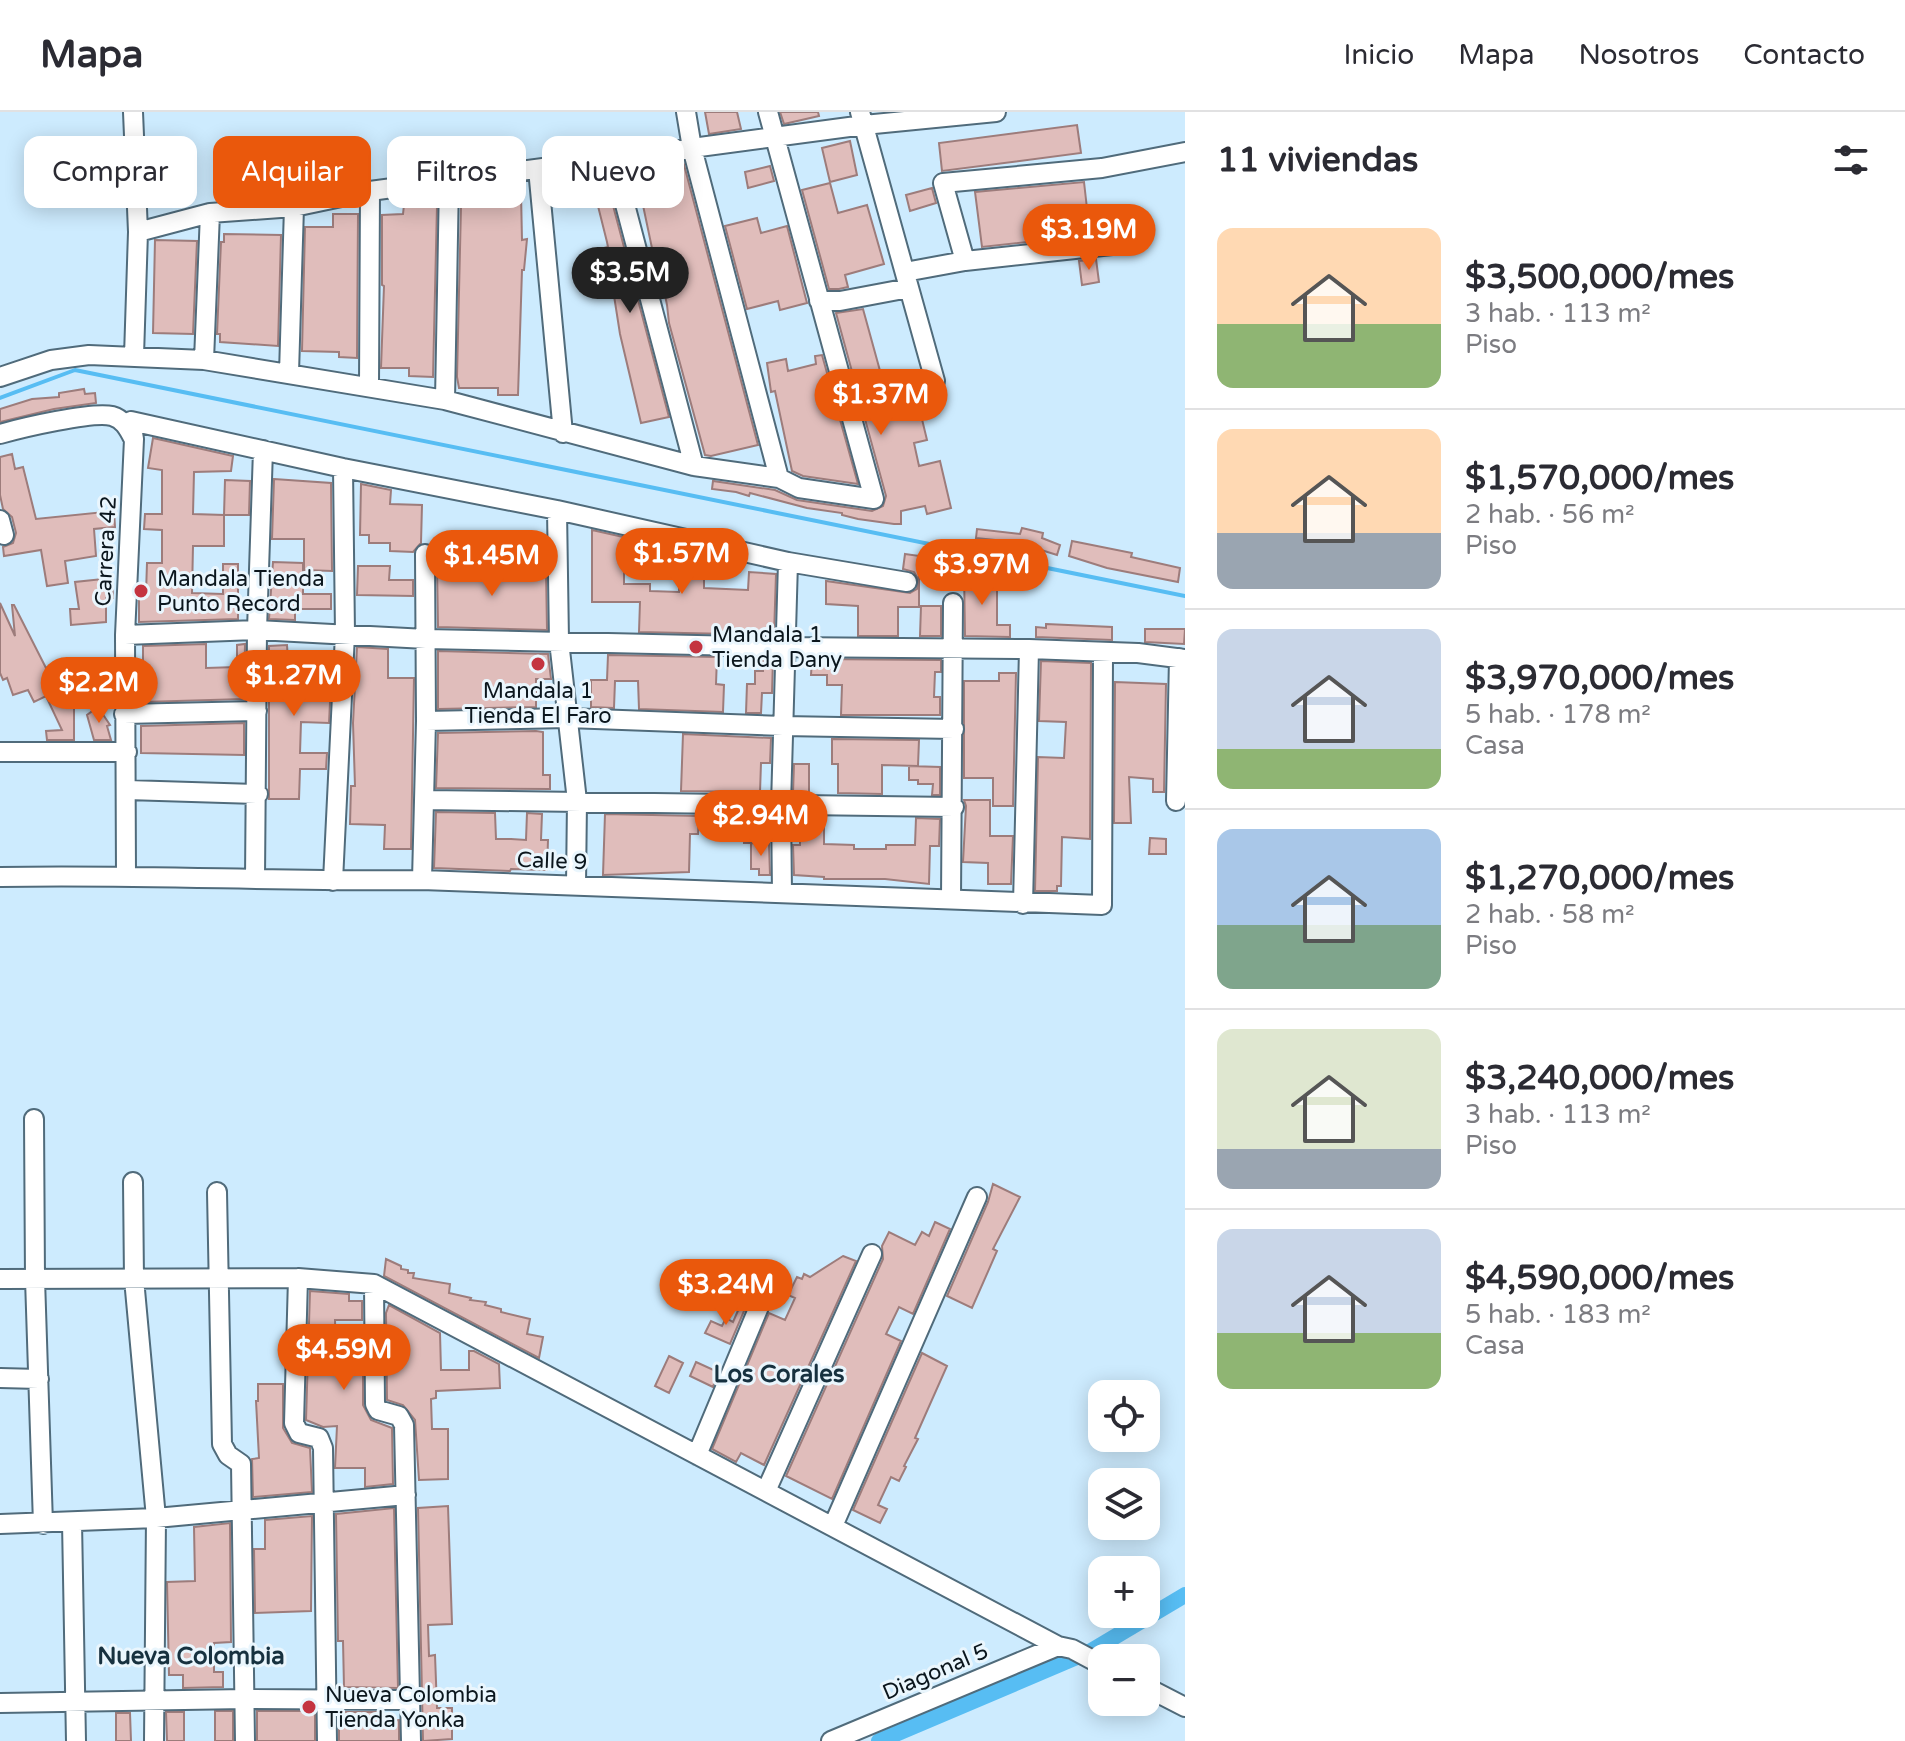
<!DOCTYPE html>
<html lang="es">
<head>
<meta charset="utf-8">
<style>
  body { margin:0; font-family:"Varela Round",sans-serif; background:#f2f2f3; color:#2b2b33; height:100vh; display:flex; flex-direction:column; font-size:30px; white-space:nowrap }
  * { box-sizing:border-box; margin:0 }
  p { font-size:26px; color:#7c7c81 }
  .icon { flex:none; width:44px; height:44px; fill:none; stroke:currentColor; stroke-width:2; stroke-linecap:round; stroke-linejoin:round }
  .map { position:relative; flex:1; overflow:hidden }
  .drawer { display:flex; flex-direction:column; background:#fff; width:720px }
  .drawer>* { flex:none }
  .guide { position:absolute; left:24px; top:24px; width:760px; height:72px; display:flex; gap:16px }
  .tools { position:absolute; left:1088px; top:1268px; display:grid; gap:16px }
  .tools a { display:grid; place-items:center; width:72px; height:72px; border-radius:16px; background:#fff; box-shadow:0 4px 20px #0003; font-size:40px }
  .price { position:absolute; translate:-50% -68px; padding:0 18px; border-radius:28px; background:#ea580c; color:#fff; font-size:26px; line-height:52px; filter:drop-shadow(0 2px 4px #0008) }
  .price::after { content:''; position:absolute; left:50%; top:48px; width:24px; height:18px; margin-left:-12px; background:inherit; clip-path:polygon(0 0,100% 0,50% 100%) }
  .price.on { background:#222; color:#fff }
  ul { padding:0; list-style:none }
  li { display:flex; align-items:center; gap:24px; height:200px; padding:0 32px }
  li+li { border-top:2px solid #e1e1e2 }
  li span { display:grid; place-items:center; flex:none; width:224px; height:160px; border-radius:16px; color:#555 }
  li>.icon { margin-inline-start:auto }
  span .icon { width:96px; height:96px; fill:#fffc; stroke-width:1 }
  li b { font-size:34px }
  h2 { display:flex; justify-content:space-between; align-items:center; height:96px; padding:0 32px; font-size:34px }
  .chip { padding:0 28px; border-radius:16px; background:#fff; box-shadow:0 4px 20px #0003; font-size:28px; line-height:72px }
  .chip.on { background:#ea580c; color:#fff }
  header { display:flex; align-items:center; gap:48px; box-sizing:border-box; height:112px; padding:0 40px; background:#fff; border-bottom:2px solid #e1e1e2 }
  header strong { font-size:38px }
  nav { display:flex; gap:44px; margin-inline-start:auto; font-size:28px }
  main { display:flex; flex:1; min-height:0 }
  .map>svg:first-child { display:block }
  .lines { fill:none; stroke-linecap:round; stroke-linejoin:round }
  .stream { stroke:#57bdf3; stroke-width:4 }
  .canal { stroke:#57bdf3; stroke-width:16 }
  .building { fill:#e0bdbb; stroke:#9d7c7b; stroke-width:2 }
  .minor-casing { stroke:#506b7b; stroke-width:22 }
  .minor { stroke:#fff; stroke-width:18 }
  .poi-dot { fill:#c43440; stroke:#eaf6fd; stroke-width:3 }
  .labels { text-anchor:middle; stroke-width:6; stroke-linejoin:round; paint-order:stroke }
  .street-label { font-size:22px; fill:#0b161d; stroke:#eaf6fd }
  .poi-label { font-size:22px; fill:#0b161d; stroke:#eaf6fd; text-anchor:start }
  .neighbourhood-label { font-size:24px; font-weight:bold; fill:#17313f; stroke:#eaf6fd }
</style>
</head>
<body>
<header>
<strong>Mapa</strong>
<nav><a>Inicio</a><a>Mapa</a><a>Nosotros</a><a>Contacto</a></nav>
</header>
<main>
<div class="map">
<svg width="1185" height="1629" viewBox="0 0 1185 1629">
  <rect width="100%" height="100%" fill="#cdebfe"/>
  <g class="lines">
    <path class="stream" d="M0,286L75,258L1185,484"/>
    <path class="canal" d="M879,1629L1091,1539L1185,1483"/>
  </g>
  <path class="building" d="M705,0H737L741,17L709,22Z
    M780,0H818L819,4L784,12Z
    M1077,13L1081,41L942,59L939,31Z
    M850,29L857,63L830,70L822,36Z
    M683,49L758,333L711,344L705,343L669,211L667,193L664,178L661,179L636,60Z
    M770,54L774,69L748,76L745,60Z
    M606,67L669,305L641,311L620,222L610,158L606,159L603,145L606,144L604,136L608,135L607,130L595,82L592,84L588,71Z
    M1084,70L1090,123L982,135L975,80Z
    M830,71L838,101L867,93L884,152L845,163L848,175L839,177H829L802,78Z
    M932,76L936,91L910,99L906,83Z
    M493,81H521L522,128L527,127L524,158H522L518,283H498V276H459L457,265L461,95H463V90H493Z
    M404,93L437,94L433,265L409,264V256H381L384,174L382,173V103L403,102Z
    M333,102H358L357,246L339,245V240L302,239L305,115H333Z
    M757,106L761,121L787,114L807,191L780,198L778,189L747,197L725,114Z
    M224,122L281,123L278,234L220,230V222H217L221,130H224Z
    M155,128L197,129L193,222L153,221Z
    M1096,147L1099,170L1082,173L1079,149Z
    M863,197L882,266L898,262L902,277L914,274L927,328L914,331L919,354L940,349L951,396L927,402L925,394L901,399V412H894L858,407L842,403V401L807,396L750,381L749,384L736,380L712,377L713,369L775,378L797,388L872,399L883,394L886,384L836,201Z
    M822,243L858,372L803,364L792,359L775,279L771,280L767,251L786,247L788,259L816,252L815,244Z
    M84,277L85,282L95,281L96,291L54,297L0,310V297L32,287L59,285V281Z
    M153,326L233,344L231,359L194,360L193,402L224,403V434H193L192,481L223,482V452H238V507L139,510V482L146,481L147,451H162V418L144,417L145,402H162V358L148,356Z
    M12,342L15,357L23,355L36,407L114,399L115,415L94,417L96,444L65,449L68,471L47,474L41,438L4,444L3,435L13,431L16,421L12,405L3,397L0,383V345Z
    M274,367L331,371L332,459L304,458V427H272Z
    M225,368L250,369L249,403H224Z
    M361,372L391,378L390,392L422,393L421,431L413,440L390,439V431H369V423H360Z
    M1022,416L1043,421L1042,426L1060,433L1057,443L1038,437L1037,439L1004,431V429L976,426L977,417L1020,422Z
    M592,418L641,429L640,447H624V472H650V479L679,480V460H704V476L748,478L749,460L776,462L774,523L639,520L640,490H592Z
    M1072,429L1132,441L1131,445L1180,456L1178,470L1107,456L1069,444Z
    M905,442L927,445L926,460L919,459V495H898V524H858V494L826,492V469L910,481L917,477L918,467L914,460L903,457Z
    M273,450L303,451V482H331V497H295V508L269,507Z
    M437,452L499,458L546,457L547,518L438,515Z
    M358,454H390L389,468H413V484L357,483Z
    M964,459L991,463V466L997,467V513H1010V525L965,524Z
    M112,466L113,486H106V510L71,513L70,497H79L75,470Z
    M0,491L15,524L12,493H14L46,556L49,554L57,567L65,562L74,577V628H47L46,619L62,618L46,584L34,590L28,578L13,583L7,566L3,568L0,561Z
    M921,494H941V524H920Z
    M1046,512L1112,515V528L1036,525V515L1046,516Z
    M1145,517H1185L1184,532L1145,530Z
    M206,532V556L237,555V533L245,532L244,587L143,590V534Z
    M287,533L288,549H332L329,611L301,610L300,641H327L326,657H300L299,687H269V534Z
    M357,535L388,537V566H414L411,737H384L385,713L350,712L351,674H355L353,611Z
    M438,539L548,542L551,567H536V595L438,597Z
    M608,543L717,545L716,572L724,573L723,600L639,597L638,569H615L614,596L591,595V568H607Z
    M763,547H773L772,581H762L761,601H746L747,572H755V559H763Z
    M812,547L941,548V560H935L934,585H940V603H841L842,573H827V563H811Z
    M1041,549L1091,551L1090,727L1062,725L1061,774H1057V779H1035L1038,645L1064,646L1066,610L1039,609Z
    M999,561H1016L1013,694H993V666H964V569H999Z
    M1115,570L1166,572L1164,680H1153V667L1129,665L1131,711H1114Z
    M98,595L110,613L107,614L111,628H94L87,603Z
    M244,611V643L141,641V614Z
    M536,619L543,620V663H550V677L436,676L438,621Z
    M683,622L771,626L770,651H761L760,680L681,679Z
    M832,627L919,628L918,654L882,653V682L838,681V652H832Z
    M794,652H809V681H793Z
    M909,654L940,655V683H932L933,672H918V668H909Z
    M964,688H990V724H1013L1011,772H988V751L963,750L966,694Z
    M436,700L495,701L496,727H511L526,728L527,701L542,702L541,728H548L547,758L511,757L510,759L434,756Z
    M605,702L699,704L698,722H690L689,760L603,763Z
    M745,704H760L759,731H744Z
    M800,705H824V732L854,733V737H886V733H915L916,706L940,707L939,734H930L929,772L885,767H824V765L794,763L793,733H800Z
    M1150,726L1166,727V742H1149Z
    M751,731L769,732L770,763H759V757H751Z
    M993,1072L1020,1085L993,1137L997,1139L972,1196L947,1184L988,1090Z
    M935,1110L950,1117L913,1202L899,1195L886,1222L901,1229L832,1387L786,1364L883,1147L882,1134L889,1120L915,1133L922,1120L929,1124Z
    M843,1144L856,1149L764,1353L741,1341L736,1350L712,1337L769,1201L785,1208L795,1186L788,1183L797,1165L802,1167L804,1162L810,1165Z
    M386,1147L401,1154V1157L408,1158V1161H414L413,1166L450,1172L449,1181L471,1186L470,1188L486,1190L485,1193L501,1197V1200L530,1207L527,1222L543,1225L539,1246L384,1164Z
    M310,1179L349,1182V1189H362V1208H335L336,1240H363V1293L371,1308L392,1316L393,1372L365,1375V1356H335L337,1314L323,1315L306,1308Z
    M747,1192L730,1232L705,1221L711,1209L722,1214L726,1206L733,1210L740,1194Z
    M389,1193L440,1221L441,1258H469V1239H474L499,1252L500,1276L436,1279V1286L431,1287L432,1317H448V1367L419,1368L415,1308L403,1293L387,1288L386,1201Z
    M922,1241L947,1254L915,1326L918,1327L904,1354L906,1355L899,1369L891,1365L878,1393L887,1397L880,1411L853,1398Z
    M669,1244L683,1251L669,1281L655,1274Z
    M696,1250L718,1260L713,1275L690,1264Z
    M258,1272H283V1316L292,1331L310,1336L312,1380L253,1385L252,1347L259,1346L256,1289H258Z
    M448,1394L452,1512L428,1513L429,1544L435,1543L437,1596H452V1627L423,1629L418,1396Z
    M394,1396L398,1576L344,1575L343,1529H338L336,1402Z
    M312,1404L311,1499L255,1501L254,1437H265V1408Z
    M230,1411L231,1530L214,1531V1560H223V1575L183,1576V1563H169L167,1470L195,1469L194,1415Z
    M215,1599H233V1629H215Z
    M257,1599H315V1629H257Z
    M166,1600H184V1629H167Z
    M339,1600H383V1609L399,1608V1629H339Z
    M116,1601H130L131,1629H116Z"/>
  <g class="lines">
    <g class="minor-casing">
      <path id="minor" d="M133,0L138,120L134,244
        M686,0L692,36L779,366
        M860,0L935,269
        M613,47L694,354
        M538,57L563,321
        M138,120L210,101L294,95L370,79L864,13L996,0
        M965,149L943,71L1102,56L1185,40
        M905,160L965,149L1112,133
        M819,189H840L909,176
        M204,248L210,101
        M289,261L294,95
        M0,265L51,248L89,243L204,248L445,288L694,354L779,366L799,376L874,387L768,0
        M369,275L370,79
        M445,288L449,69
        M0,322C21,316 93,299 112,304C123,307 128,316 133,326
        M557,398L559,529L577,689L576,773
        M0,408L4,423
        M125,523L257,518L426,527L785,535L1029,537L1138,541L1185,547
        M124,602L257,599
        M426,609L568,606L783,614L954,617
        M0,640H127
        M127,678L258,682
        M425,688L954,695
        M1176,689L1179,546
        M126,763L125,523L134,327L131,309L343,356L557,398L788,450L907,470
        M0,765C141,762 281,770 422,768L1102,793L1103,542
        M255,767L257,518L263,338
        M422,768L426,609L425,442
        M333,769L345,522L343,356
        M782,781L781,693L788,450
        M951,787L953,491
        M1023,792L1029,537
        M34,1007L35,1167L43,1412
        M133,1070L134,1167L156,1406L154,1629
        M217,1080L222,1332L228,1343L241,1352L245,1629
        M298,1166L294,1311L299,1321L319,1326L323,1336L327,1629
        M0,1167L298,1166L374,1172L1058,1534L1072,1537L1102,1553
        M374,1172L375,1292L378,1298L399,1304L404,1313L411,1629
        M0,1266L39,1267
        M697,1343L761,1190
        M766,1379L872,1142
        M72,1410L76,1629
        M0,1412L156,1406L406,1383
        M833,1414L977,1085
        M1146,1575L1185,1595
        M0,1591L245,1587L410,1588
        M831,1629L1058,1534"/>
    </g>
    <use href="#minor" class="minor"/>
  </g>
  <g class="poi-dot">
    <circle cx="141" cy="479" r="8"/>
    <circle cx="696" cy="535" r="8"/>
    <circle cx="538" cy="552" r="8"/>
    <circle cx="309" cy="1595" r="8"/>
  </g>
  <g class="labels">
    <g class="street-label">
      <text transform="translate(105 439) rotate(-87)" y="8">Carrera 42</text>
      <text transform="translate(552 748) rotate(2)" y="8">Calle 9</text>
      <text transform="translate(935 1559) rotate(-23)" y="8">Diagonal 5</text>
    </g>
    <g class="poi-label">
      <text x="157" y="474">Mandala Tienda<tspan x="157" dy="25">Punto Record</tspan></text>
      <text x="712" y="530">Mandala 1<tspan x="712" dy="25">Tienda Dany</tspan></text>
      <text x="538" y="586" text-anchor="middle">Mandala 1<tspan x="538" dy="25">Tienda El Faro</tspan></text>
      <text x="325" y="1590">Nueva Colombia<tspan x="325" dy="25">Tienda Yonka</tspan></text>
    </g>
    <g class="neighbourhood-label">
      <text x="779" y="1270">Los Corales</text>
      <text x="191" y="1552">Nueva Colombia</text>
    </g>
  </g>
</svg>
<div class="tools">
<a><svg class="icon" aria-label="locate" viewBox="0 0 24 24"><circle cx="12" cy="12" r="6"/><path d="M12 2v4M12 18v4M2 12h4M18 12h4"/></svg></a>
<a><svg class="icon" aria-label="layers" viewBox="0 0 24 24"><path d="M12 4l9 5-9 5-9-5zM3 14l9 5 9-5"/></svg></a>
<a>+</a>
<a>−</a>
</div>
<b class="price" style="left:1089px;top:160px">$3.19M</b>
<b class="price on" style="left:630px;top:203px">$3.5M</b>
<b class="price" style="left:881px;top:325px">$1.37M</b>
<b class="price" style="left:682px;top:484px">$1.57M</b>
<b class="price" style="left:492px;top:486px">$1.45M</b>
<b class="price" style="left:982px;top:495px">$3.97M</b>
<b class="price" style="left:294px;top:606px">$1.27M</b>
<b class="price" style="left:99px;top:613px">$2.2M</b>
<b class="price" style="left:761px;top:746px">$2.94M</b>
<b class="price" style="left:726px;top:1215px">$3.24M</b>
<b class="price" style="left:344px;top:1280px">$4.59M</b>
<div class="guide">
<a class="chip">Comprar</a>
<a class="chip on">Alquilar</a>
<a class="chip">Filtros</a>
<a class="chip">Nuevo</a>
</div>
</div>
<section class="drawer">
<h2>11 viviendas<svg class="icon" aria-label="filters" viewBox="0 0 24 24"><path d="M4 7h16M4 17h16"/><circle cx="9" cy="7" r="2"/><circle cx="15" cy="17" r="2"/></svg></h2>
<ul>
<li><span style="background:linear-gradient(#ffd9b3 60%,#8fb573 0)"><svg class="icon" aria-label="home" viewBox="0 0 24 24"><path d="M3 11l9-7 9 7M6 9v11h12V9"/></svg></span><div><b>$3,500,000/mes</b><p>3 hab. · 113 m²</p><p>Piso</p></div></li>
<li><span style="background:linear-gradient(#ffd9b3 65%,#9aa5b1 0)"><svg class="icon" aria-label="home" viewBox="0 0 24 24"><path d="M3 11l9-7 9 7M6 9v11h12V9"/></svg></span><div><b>$1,570,000/mes</b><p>2 hab. · 56 m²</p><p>Piso</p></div></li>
<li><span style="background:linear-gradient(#c9d6e8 75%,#8fb573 0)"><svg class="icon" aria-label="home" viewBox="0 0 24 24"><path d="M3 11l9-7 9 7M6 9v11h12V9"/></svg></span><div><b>$3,970,000/mes</b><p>5 hab. · 178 m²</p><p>Casa</p></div></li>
<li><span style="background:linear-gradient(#a9c7e8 60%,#7fa58c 0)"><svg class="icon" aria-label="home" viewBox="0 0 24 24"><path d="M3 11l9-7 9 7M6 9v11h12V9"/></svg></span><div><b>$1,270,000/mes</b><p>2 hab. · 58 m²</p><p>Piso</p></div></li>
<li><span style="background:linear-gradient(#dfe7d0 75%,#9aa5b1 0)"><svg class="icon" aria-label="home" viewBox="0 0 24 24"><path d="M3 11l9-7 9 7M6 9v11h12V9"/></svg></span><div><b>$3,240,000/mes</b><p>3 hab. · 113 m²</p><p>Piso</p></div></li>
<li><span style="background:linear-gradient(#c9d6e8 65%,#8fb573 0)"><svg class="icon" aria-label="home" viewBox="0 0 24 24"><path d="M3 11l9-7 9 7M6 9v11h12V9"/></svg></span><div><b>$4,590,000/mes</b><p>5 hab. · 183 m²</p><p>Casa</p></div></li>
</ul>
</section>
</main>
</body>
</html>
